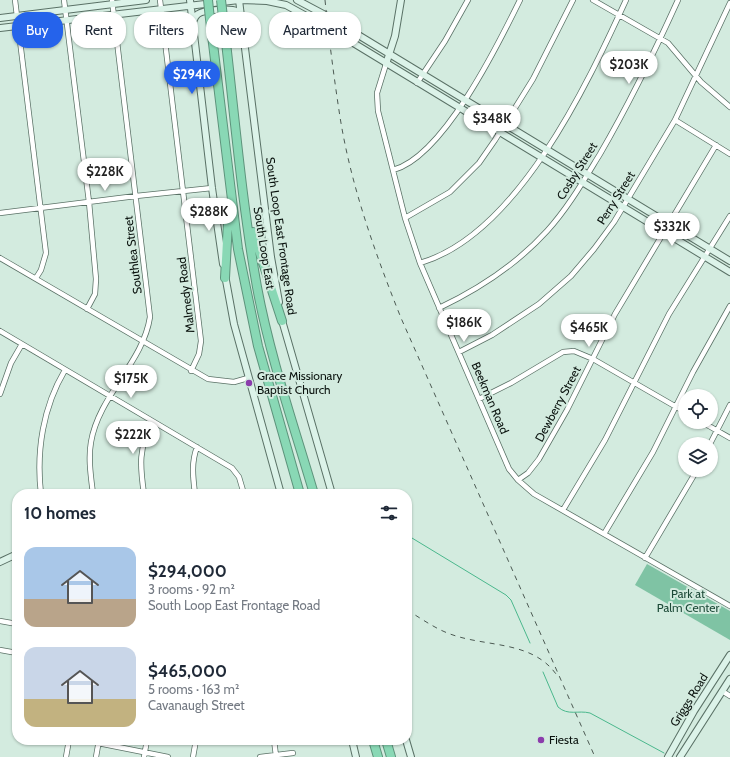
<!DOCTYPE html>
<html lang="en">
<head>
<meta charset="utf-8">
<style>
  body { margin:0; font-family:Cabin,sans-serif; background:#f6f6f7; color:#1f2937; height:100vh; display:flex; flex-direction:column; font-size:15px; white-space:nowrap }
  * { box-sizing:border-box; margin:0 }
  p { font-size:13px; color:#747a83 }
  .icon { flex:none; width:22px; height:22px; fill:none; stroke:currentColor; stroke-width:2; stroke-linecap:round; stroke-linejoin:round }
  .map { position:relative; flex:1; overflow:hidden }
  .drawer { position:absolute; left:12px; top:489px; width:400px; height:256px; display:flex; flex-direction:column; background:#fff; border-radius:16px; box-shadow:0 1px 3px #0004 }
  .drawer>* { flex:none }
  .banner { position:absolute; left:12px; top:12px; width:400px; height:36px; display:flex; gap:8px }
  .buttons { position:absolute; left:678px; top:389px; display:grid; gap:8px }
  .buttons a { display:grid; place-items:center; width:40px; height:40px; border-radius:50%; background:#fff; box-shadow:0 1px 3px #0004; font-size:20px }
  .price { position:absolute; translate:-50% -34px; padding:0 9px; border-radius:14px; background:#fff; color:#222; font-size:13px; line-height:26px; filter:drop-shadow(0 1px 2px #0008) }
  .price::after { content:''; position:absolute; left:50%; top:24px; width:12px; height:9px; margin-left:-6px; background:inherit; clip-path:polygon(0 0,100% 0,50% 100%) }
  .price.on { background:#2563eb; color:#fff }
  ul { padding:0; list-style:none }
  li { display:flex; align-items:center; gap:12px; height:100px; padding:0 12px }
  li span { display:grid; place-items:center; flex:none; width:112px; height:80px; border-radius:12px; color:#555 }
  li>.icon { margin-inline-start:auto }
  span .icon { width:48px; height:48px; fill:#fffc; stroke-width:1 }
  li b { font-size:17px }
  h2 { display:flex; justify-content:space-between; align-items:center; height:48px; padding:0 12px; font-size:17px }
  .pill { padding:0 14px; border-radius:16px; background:#fff; box-shadow:0 1px 3px #0004; font-size:14px; line-height:36px }
  .pill.on { background:#2563eb; color:#fff }
  .map>svg:first-child { display:block }
  .green { fill:#7fc3a4 }
  .lines { fill:none; stroke-linecap:round; stroke-linejoin:round }
  .stream { stroke:#4bb88d; stroke-width:1 }
  .street-casing { stroke:#5a7166; stroke-width:6 }
  .secondary-casing { stroke:#5a7166; stroke-width:8 }
  .highway-casing { stroke:#5d937b; stroke-width:10 }
  .street { stroke:#fff; stroke-width:4.5 }
  .secondary { stroke:#dcf3e9; stroke-width:6 }
  .highway { stroke:#89d8b5; stroke-width:8 }
  .rail { stroke:#4c5a53; stroke-width:1; stroke-dasharray:5 5; stroke-linecap:butt }
  .highway-bridge-casing { stroke:#5d937b; stroke-width:10; stroke-linecap:butt }
  .highway-bridge { stroke:#89d8b5; stroke-width:8 }
  .poi-dot { fill:#8b3cac; stroke:#d3ebdf; stroke-width:1.5 }
  .labels { text-anchor:middle; stroke-width:4; stroke-linejoin:round; paint-order:stroke }
  .street-label { font-size:12px; fill:#0a120e; stroke:#d3ebdf }
  .poi-label { font-size:12px; fill:#0a120e; stroke:#d3ebdf; text-anchor:start }
  .park-label { font-size:12px; fill:#1d4a38; stroke:#d3ebdf }
</style>
</head>
<body>
<div class="map">
<svg width="730" height="757" viewBox="0 0 730 757">
  <rect width="100%" height="100%" fill="#d3ebdf"/>
  <path class="green" d="M647,564L730,611V640L635,585Z"/>
  <g class="lines">
    <path class="stream" d="M407,535L506,595L511,600L530,643
      M543,672L558,707C568,716 578,710 590,713L664,753"/>
    <g class="street-casing">
      <path id="street" d="M15,0L46,253L41,270L36,278
        M64,0L89,202L96,279L95,294L87,309
        M160,0L201,341L199,354L191,371
        M593,0L668,43L701,82L730,107
        M386,64L377,93L378,111L405,218L420,263L509,469L518,480L534,494L730,606
        M417,83L445,41L468,0
        M675,120L730,154
        M393,170C443,157 498,45 520,0
        M0,213L136,196L212,188
        M405,218L450,192L479,163L495,140L533,79L573,0
        M0,258L208,379L234,382L248,378
        M420,263C517,235 587,85 626,0
        M439,308C479,289 517,264 547,231C568,208 584,180 600,154C629,104 654,53 678,0
        M0,331L232,468L239,477L244,494
        M459,352L492,335L539,304L571,276L594,249L614,222L675,120L730,3
        M0,394L11,363L22,344
        M479,399L511,383L563,352L574,351L593,359L685,412
        M702,422L730,438
        M710,444L730,405
        M518,480L528,473L539,459L567,410L615,314L716,145
        M41,494C36,451 43,407 65,370
        M93,494C91,477 88,459 91,442C99,395 143,363 150,317L112,0
        M144,494C140,466 138,448 153,422
        M195,494C193,477 191,463 197,447
        M563,510L605,440L669,314L730,216
        M604,534L653,452L693,372L730,306
        M645,558L697,470
        M0,621L17,624
        M0,650L17,653
        M722,691L730,696
        M274,740L276,756
        M98,743L168,757
        M66,757L69,740
        M96,757L99,740
        M144,757L147,740
        M193,757L196,740
        M260,757L293,753"/>
    </g>
    <g class="secondary-casing">
      <path id="secondary" d="M190,0L212,188L223,264
        M239,0L271,257L279,302
        M297,0L327,16L730,261
        M0,18L146,0
        M193,22C194,19 195,16 198,14C203,10 231,8 236,11L239,17
        M0,28L239,0L267,1L286,5L332,30L730,272
        M386,64L395,36L401,0
        M225,275L234,324L281,494
        M281,317L332,494
        M0,562L17,554
        M352,740L356,757
        M406,740L411,757
        M668,757L694,711L730,655
        M680,757L730,679"/>
    </g>
    <g class="highway-casing">
      <path id="highway" d="M223,17C234,107 241,198 257,287C270,357 294,426 314,494
        M210,19L238,249L258,346L300,494
        M253,232L282,321
        M225,278L229,204
        M373,740L378,757
        M386,740L391,757"/>
    </g>
    <use href="#street" class="street"/>
    <use href="#secondary" class="secondary"/>
    <use href="#highway" class="highway"/>
    <path class="rail" d="M325,0C329,39 334,78 340,117C351,186 375,253 401,318L595,757
      M407,610C422,619 437,630 453,635C488,647 532,641 556,674"/>
    <g class="highway-bridge-casing">
      <path id="highway-bridge" d="M208,0L210,19
        M221,0L223,17"/>
    </g>
    <use href="#highway-bridge" class="highway-bridge"/>
  </g>
  <g class="poi-dot">
    <circle cx="249" cy="383" r="4"/>
    <circle cx="541" cy="740" r="4"/>
  </g>
  <g class="labels">
    <g class="street-label">
      <text transform="translate(577 171) rotate(-58)" y="4">Cosby Street</text>
      <text transform="translate(616 198) rotate(-58)" y="4">Perry Street</text>
      <text transform="translate(281 236) rotate(82)" y="4">South Loop East Frontage Road</text>
      <text transform="translate(264 248) rotate(81)" y="4">South Loop East</text>
      <text transform="translate(133 255) rotate(-97)" y="4">Southlea Street</text>
      <text transform="translate(186 295) rotate(-97)" y="4">Malmedy Road</text>
      <text transform="translate(490 398) rotate(67)" y="4">Beekman Road</text>
      <text transform="translate(558 404) rotate(-62)" y="4">Dewberry Street</text>
      <text transform="translate(689 700) rotate(-58)" y="4">Griggs Road</text>
    </g>
    <g class="poi-label">
      <text x="257" y="380">Grace Missionary<tspan x="257" dy="14">Baptist Church</tspan></text>
      <text x="549" y="744">Fiesta</text>
    </g>
    <g class="park-label">
      <text x="688" y="598">Park at<tspan x="688" dy="14">Palm Center</tspan></text>
    </g>
  </g>
</svg>
<div class="buttons">
<a><svg class="icon" aria-label="locate" viewBox="0 0 24 24"><circle cx="12" cy="12" r="6"/><path d="M12 2v4M12 18v4M2 12h4M18 12h4"/></svg></a>
<a><svg class="icon" aria-label="layers" viewBox="0 0 24 24"><path d="M12 4l9 5-9 5-9-5zM3 14l9 5 9-5"/></svg></a>
</div>
<b class="price" style="left:629px;top:85px">$203K</b>
<b class="price on" style="left:192px;top:95px">$294K</b>
<b class="price" style="left:492px;top:139px">$348K</b>
<b class="price" style="left:105px;top:192px">$228K</b>
<b class="price" style="left:209px;top:232px">$288K</b>
<b class="price" style="left:672px;top:247px">$332K</b>
<b class="price" style="left:464px;top:343px">$186K</b>
<b class="price" style="left:589px;top:348px">$465K</b>
<b class="price" style="left:131px;top:399px">$175K</b>
<b class="price" style="left:133px;top:455px">$222K</b>
<div class="banner">
<a class="pill on">Buy</a>
<a class="pill">Rent</a>
<a class="pill">Filters</a>
<a class="pill">New</a>
<a class="pill">Apartment</a>
</div>
<section class="drawer">
<h2>10 homes<svg class="icon" aria-label="filters" viewBox="0 0 24 24"><path d="M4 7h16M4 17h16"/><circle cx="9" cy="7" r="2"/><circle cx="15" cy="17" r="2"/></svg></h2>
<ul>
<li><span style="background:linear-gradient(#a9c7e8 65%,#b9a48a 0)"><svg class="icon" aria-label="home" viewBox="0 0 24 24"><path d="M3 11l9-7 9 7M6 9v11h12V9"/></svg></span><div><b>$294,000</b><p>3 rooms · 92 m²</p><p>South Loop East Frontage Road</p></div></li>
<li><span style="background:linear-gradient(#c9d6e8 65%,#c2b280 0)"><svg class="icon" aria-label="home" viewBox="0 0 24 24"><path d="M3 11l9-7 9 7M6 9v11h12V9"/></svg></span><div><b>$465,000</b><p>5 rooms · 163 m²</p><p>Cavanaugh Street</p></div></li>
</ul>
</section>
</div>
</body>
</html>
